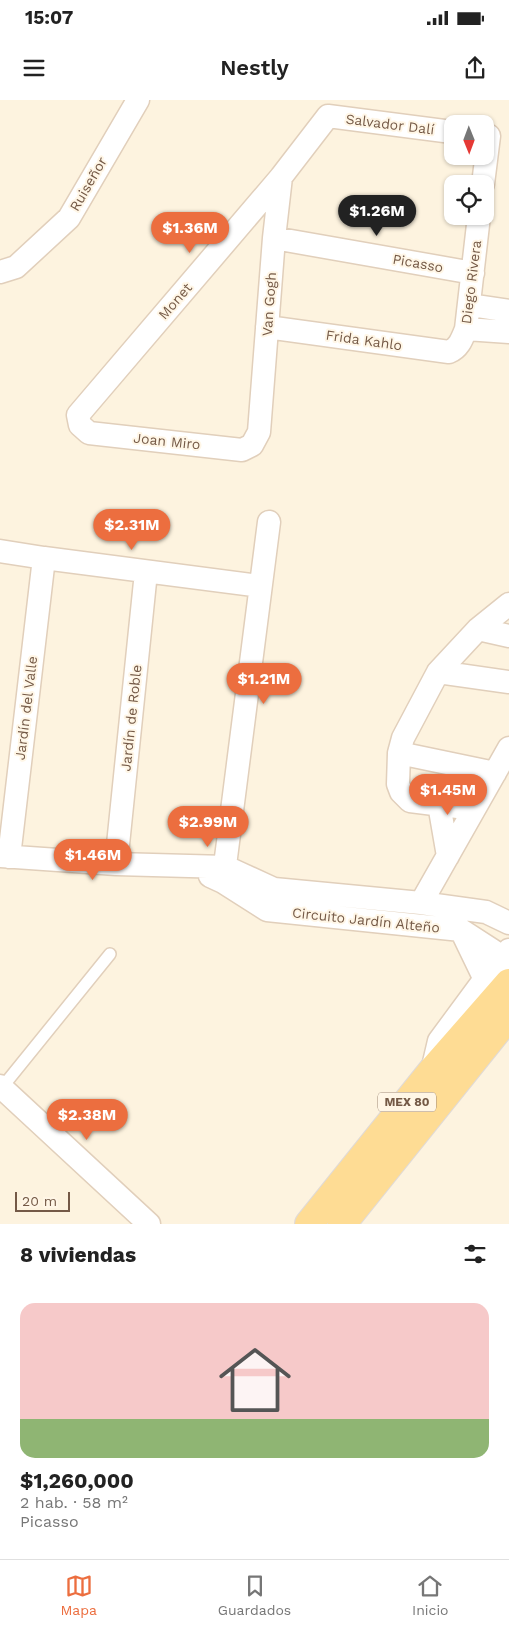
<!DOCTYPE html>
<html lang="es">
<head>
<meta charset="utf-8">
<style>
  body { margin:0; font-family:"Work Sans",sans-serif; background:#f6f6f6; color:#222; height:100vh; display:flex; flex-direction:column; font-size:19px; white-space:nowrap }
  * { box-sizing:border-box; margin:0 }
  p { font-size:16px; color:#767676 }
  .icon { flex:none; width:28px; height:28px; fill:none; stroke:currentColor; stroke-width:2; stroke-linecap:round; stroke-linejoin:round }
  .map { position:relative; height:1124px; overflow:hidden }
  .details { display:flex; flex-direction:column; background:#fff; flex:1 }
  .details>* { flex:none }
  .needle { width:32px; rotate:179deg }
  .tools { position:absolute; left:444px; top:15px; display:grid; gap:10px }
  .tools a { display:grid; place-items:center; width:50px; height:50px; border-radius:10px; background:#fff; box-shadow:0 1px 4px #0004; font-size:25px }
  .scale { position:absolute; left:15px; bottom:12px; width:55px; box-sizing:border-box; padding-left:5px; border:2px solid #745946; border-top:0; font-size:14px; line-height:18px; white-space:nowrap; color:#745946; -webkit-text-stroke:4px #fff6e6; paint-order:stroke }
  .price { position:absolute; translate:-50% -42px; padding:0 11px; border-radius:18px; background:#ec6e3f; color:#fff; font-size:16px; line-height:32px; filter:drop-shadow(0 1px 2px #0008) }
  .price::after { content:''; position:absolute; left:50%; top:30px; width:15px; height:11px; margin-left:-8px; background:inherit; clip-path:polygon(0 0,100% 0,50% 100%) }
  .price.active { background:#222; color:#fff }
  ul { padding:0; list-style:none }
  li { display:grid; align-content:center; gap:10px; height:265px; padding:0 20px }
  li+li { border-top:1px solid #e0e0e0 }
  li span { display:grid; place-items:center; height:155px; border-radius:15px; color:#555 }
  li>.icon { margin-inline-start:auto }
  span .icon { width:90px; height:90px; fill:#fffc; stroke-width:1 }
  li b { font-size:21px }
  h2 { display:flex; justify-content:space-between; align-items:center; height:60px; padding:0 20px; font-size:21px }
  .status { display:flex; justify-content:space-between; align-items:center; height:35px; padding:0 25px; background:#fff; direction:ltr }
  .status svg { height:14px; fill:currentColor }
  header { display:flex; justify-content:space-between; align-items:center; height:65px; padding:0 20px; background:#fff; font-size:22px; font-weight:600 }
  .tab-bar { display:flex; justify-content:space-around; align-items:center; height:70px; border-top:1px solid #e0e0e0; background:#fff; font-size:14px; color:#767676 }
  .tab-bar a { display:grid; justify-items:center; gap:2px }
  .tab-bar .active { color:#ec6e3f }
  .map>svg:first-child { display:block }
  .lines { fill:none; stroke-linecap:round; stroke-linejoin:round }
  .lane-casing { stroke:#e1cfbb; stroke-width:14 }
  .street-casing { stroke:#e1cfbb; stroke-width:25 }
  .primary-casing { stroke:#e0dad6; stroke-width:30 }
  .lane { stroke:#fff; stroke-width:11 }
  .street { stroke:#fff; stroke-width:22 }
  .primary { stroke:#fedc94; stroke-width:28 }
  .labels { text-anchor:middle; stroke-width:4; stroke-linejoin:round; paint-order:stroke }
  .shield { fill:#fff6e6; stroke:#9e8876; stroke-width:1 }
  .shield-label { font-size:12px; font-weight:bold; fill:#745946 }
  .street-label { font-size:14px; fill:#745946; stroke:#fff6e6 }
</style>
</head>
<body>
<div class="status"><b>15:07</b><svg viewBox="0 0 49 12"><path d="M0 12V9h3v3zM5 12V6h3v6zM10 12V3h3v9zM15 12V0h3v12zM26 1h20v11H26zM47 4h2v5h-2z"/></svg></div>
<header><svg class="icon" aria-label="menu" viewBox="0 0 24 24"><path d="M4 6h16M4 12h16M4 18h16"/></svg>Nestly<svg class="icon" aria-label="share" viewBox="0 0 24 24"><path d="M12 15V3M7 8l5-5 5 5M5 13v7h14v-7"/></svg></header>
<div class="map">
<svg width="509" height="1124" viewBox="0 0 509 1124">
  <rect width="100%" height="100%" fill="#fdf3df"/>
  <g class="lines">
    <g class="lane-casing">
      <path id="lane" d="M0,990L110,854"/>
    </g>
    <g class="street-casing">
      <path id="street" d="M281,77L274,138L259,332L252,345L242,350L89,333L80,325L78,315L281,77L328,16L452,32
        M483,84L489,36H485
        M274,138L473,173
        M0,172L16,167L69,118L138,0
        M470,205L509,211
        M267,227L449,252C459,248 462,239 466,229L479,116
        M466,229L509,232
        M0,451L44,458L260,486
        M478,529L509,536
        M438,572L509,582
        M399,653L495,673
        M439,704L448,756
        M474,709L410,701L401,692L398,684L399,653L403,638L438,572L478,529L509,504
        M0,756L116,764L226,767L274,789L421,803L486,812L509,823
        M9,757L44,458
        M116,764L146,472
        M210,776L223,782L267,810L461,830L509,861
        M223,781L269,422
        M421,803L509,648
        M461,830L490,890
        M432,971L439,941L484,880L509,850
        M0,986L149,1124"/>
    </g>
    <g class="primary-casing">
      <path id="primary" d="M309,1124L432,971L509,883
        M342,1124L509,916"/>
    </g>
    <use href="#lane" class="lane"/>
    <use href="#street" class="street"/>
    <use href="#primary" class="primary"/>
  </g>
  <g class="labels">
    <rect class="shield" x="378" y="992.5" width="58" height="19" rx="4"/>
    <g class="shield-label">
      <text x="407" y="1006">MEX 80</text>
    </g>
    <g class="street-label">
      <text transform="translate(390 24) rotate(7)" y="5">Salvador Dalí</text>
      <text transform="translate(88 84) rotate(-60)" y="5">Ruiseñor</text>
      <text transform="translate(418 163) rotate(10)" y="5">Picasso</text>
      <text transform="translate(471 182) rotate(-83)" y="5">Diego Rivera</text>
      <text transform="translate(175 201) rotate(-49)" y="5">Monet</text>
      <text transform="translate(269 204) rotate(-86)" y="5">Van Gogh</text>
      <text transform="translate(364 240) rotate(8)" y="5">Frida Kahlo</text>
      <text transform="translate(167 341) rotate(6)" y="5">Joan Miro</text>
      <text transform="translate(26 608) rotate(-83)" y="5">Jardín del Valle</text>
      <text transform="translate(131 618) rotate(-84)" y="5">Jardín de Roble</text>
      <text transform="translate(366 820) rotate(6)" y="5">Circuito Jardín Alteño</text>
    </g>
  </g>
</svg>
<div class="tools">
<a><svg class="needle" viewBox="-14 -14 28 28"><path d="M0-13l5 13h-10z" fill="#e53935"/><path d="M0 13l5-13h-10z" fill="#767676"/></svg></a>
<a><svg class="icon" aria-label="locate" viewBox="0 0 24 24"><circle cx="12" cy="12" r="6"/><path d="M12 2v4M12 18v4M2 12h4M18 12h4"/></svg></a>
</div>
<div class="scale">20 m</div>
<b class="price active" style="left:377px;top:137px">$1.26M</b>
<b class="price" style="left:190px;top:154px">$1.36M</b>
<b class="price" style="left:132px;top:451px">$2.31M</b>
<b class="price" style="left:264px;top:605px">$1.21M</b>
<b class="price" style="left:448px;top:716px">$1.45M</b>
<b class="price" style="left:208px;top:748px">$2.99M</b>
<b class="price" style="left:93px;top:781px">$1.46M</b>
<b class="price" style="left:87px;top:1041px">$2.38M</b>
</div>
<section class="details">
<h2>8 viviendas<svg class="icon" aria-label="filters" viewBox="0 0 24 24"><path d="M4 7h16M4 17h16"/><circle cx="9" cy="7" r="2"/><circle cx="15" cy="17" r="2"/></svg></h2>
<ul>
<li><span style="background:linear-gradient(#f6c9c9 75%,#8fb573 0)"><svg class="icon" aria-label="home" viewBox="0 0 24 24"><path d="M3 11l9-7 9 7M6 9v11h12V9"/></svg></span><div><b>$1,260,000</b><p>2 hab. · 58 m²</p><p>Picasso</p></div></li>
</ul>
</section>
<nav class="tab-bar">
<a class="active"><svg class="icon" aria-label="map" viewBox="0 0 24 24"><path d="M3 6l6-2 6 2 6-2v14l-6 2-6-2-6 2zM9 4v14M15 6v14"/></svg>Mapa</a>
<a><svg class="icon" aria-label="saved" viewBox="0 0 24 24"><path d="M7 4h10v16l-5-4-5 4z"/></svg>Guardados</a>
<a><svg class="icon" aria-label="home" viewBox="0 0 24 24"><path d="M3 11l9-7 9 7M6 9v11h12V9"/></svg>Inicio</a>
</nav>
</body>
</html>
